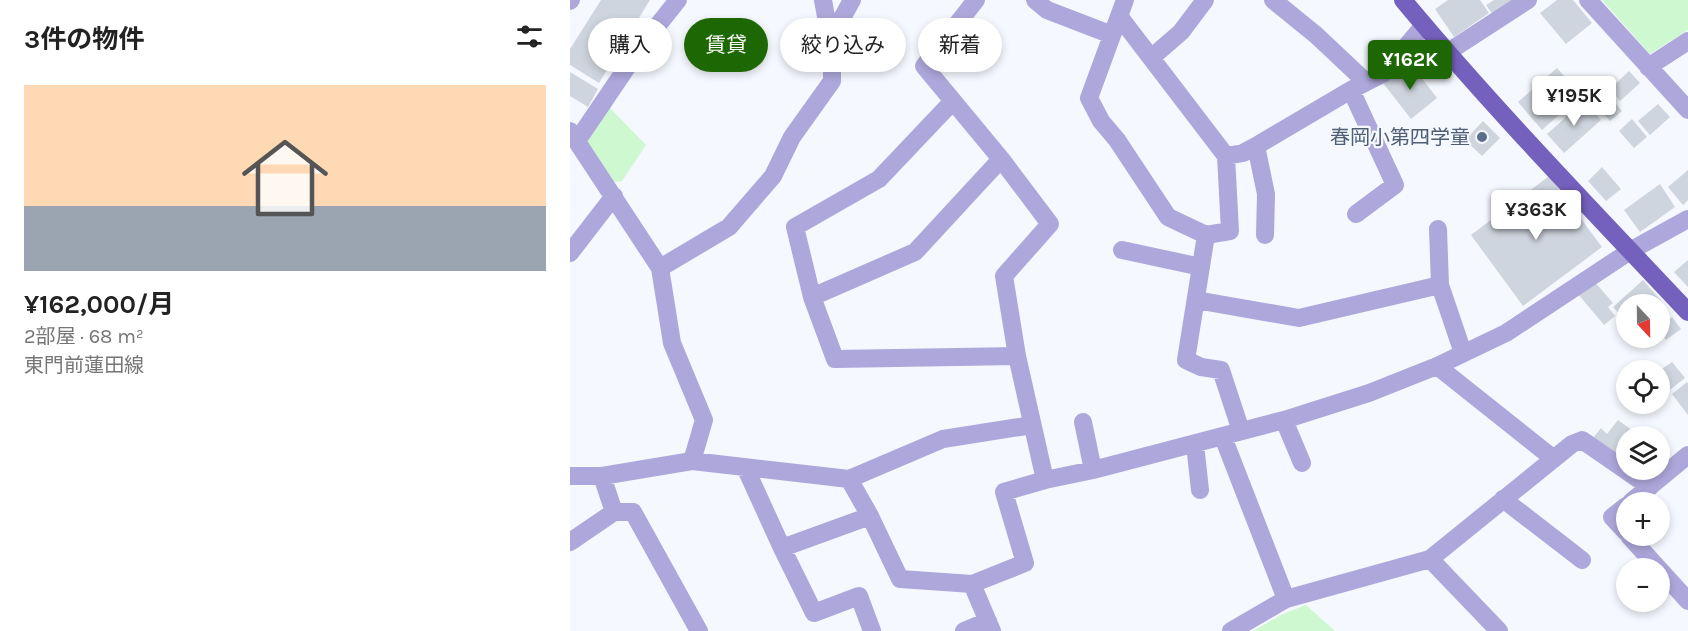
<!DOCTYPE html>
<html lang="ja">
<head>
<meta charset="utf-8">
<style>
  body { margin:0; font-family:Karla,"Noto Sans JP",sans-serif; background:#f2f2f2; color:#222; height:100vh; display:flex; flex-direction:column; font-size:22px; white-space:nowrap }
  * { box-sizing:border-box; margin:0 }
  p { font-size:20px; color:#767676 }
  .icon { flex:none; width:33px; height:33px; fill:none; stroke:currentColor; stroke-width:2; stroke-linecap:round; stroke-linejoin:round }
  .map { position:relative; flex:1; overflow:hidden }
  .drawer { display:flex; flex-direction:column; background:#fff; width:570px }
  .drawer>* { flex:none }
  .hud { position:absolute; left:18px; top:18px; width:570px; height:54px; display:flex; gap:12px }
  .needle { width:39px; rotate:158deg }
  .fabs { position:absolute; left:1046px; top:294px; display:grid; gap:12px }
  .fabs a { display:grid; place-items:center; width:54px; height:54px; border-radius:50%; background:#fff; box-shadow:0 3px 9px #0003; font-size:30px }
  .price { position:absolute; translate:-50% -51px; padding:0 14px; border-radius:6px; background:#fff; color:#222; font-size:20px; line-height:39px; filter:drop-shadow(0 2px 3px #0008) }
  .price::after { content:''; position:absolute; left:50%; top:36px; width:18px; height:14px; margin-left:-9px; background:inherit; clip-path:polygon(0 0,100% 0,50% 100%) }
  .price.selected { background:#1d6804; color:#fff }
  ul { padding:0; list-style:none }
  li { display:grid; align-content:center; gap:12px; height:318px; padding:0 24px }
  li+li { border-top:2px solid #e0e0e0 }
  li span { display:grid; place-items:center; height:186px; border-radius:0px; color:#555 }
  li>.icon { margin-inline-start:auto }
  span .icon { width:108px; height:108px; fill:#fffc; stroke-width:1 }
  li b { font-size:26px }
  h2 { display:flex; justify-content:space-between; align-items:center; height:72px; padding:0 24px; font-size:26px }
  .pill { padding:0 21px; border-radius:27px; background:#fff; box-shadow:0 3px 9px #0003; font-size:21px; line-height:54px }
  .pill.selected { background:#1d6804; color:#fff }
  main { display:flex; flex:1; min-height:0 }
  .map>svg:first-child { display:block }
  .green { fill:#cdf8d0 }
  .building { fill:#cfd5de }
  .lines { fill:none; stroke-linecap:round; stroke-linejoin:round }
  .minor { stroke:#aea7db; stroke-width:18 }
  .major { stroke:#7460bd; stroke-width:18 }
  .service-dot { fill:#5c6f8a; stroke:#f5f8fe; stroke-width:2 }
  .labels { text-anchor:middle; stroke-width:4.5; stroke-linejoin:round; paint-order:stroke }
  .service-label { font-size:20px; fill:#4e5e75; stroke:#f5f8fe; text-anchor:end }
</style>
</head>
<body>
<main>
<section class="drawer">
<h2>3件の物件<svg class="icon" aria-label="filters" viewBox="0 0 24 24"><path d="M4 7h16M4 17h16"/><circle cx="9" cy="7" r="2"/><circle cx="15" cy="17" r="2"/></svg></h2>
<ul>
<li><span style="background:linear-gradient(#ffd9b3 65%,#9aa5b1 0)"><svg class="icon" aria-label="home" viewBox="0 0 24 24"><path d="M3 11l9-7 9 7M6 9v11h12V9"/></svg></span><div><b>¥162,000/月</b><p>2部屋 · 68 m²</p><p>東門前蓮田線</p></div></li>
</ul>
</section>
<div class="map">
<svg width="1118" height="631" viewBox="0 0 1118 631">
  <rect width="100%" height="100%" fill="#f5f8fe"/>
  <path class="green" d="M1032,0H1118V30L1080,54Z
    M39,107L76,145L52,181L43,182L16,144Z
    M736,605L765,631H683L713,614Z"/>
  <path class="building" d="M31,0H80L29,83L0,65V49Z
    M878,0H910L919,13L884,37L865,9Z
    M924,0H945L923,15L916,5Z
    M987,0H1003L1022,23L996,44L970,13Z
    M840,63L867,98L841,119L813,83Z
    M987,68L1011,95L972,130L948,102Z
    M1059,71L1070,83L1050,101L1040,89Z
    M0,72L28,89L18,107L0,96Z
    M1036,92L1052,111L1040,121L1024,103Z
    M1014,101L1031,120L994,153L977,134Z
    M1088,104L1100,117L1080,135L1068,121Z
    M1062,119L1077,137L1064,148L1049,131Z
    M913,121L930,138L912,156L895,140Z
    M1032,167L1051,189L1036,201L1018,181Z
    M1118,170V200L1113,205L1098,187Z
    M979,176L1032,247L953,306L901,235Z
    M1090,184L1105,207L1070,232L1054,210Z
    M1118,260V287L1104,272Z
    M1073,280L1093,303L1089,307V304H1056V321L1043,307Z
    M1024,281L1043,303L1038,307L1045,316L1034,325L1008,294Z
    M1102,317L1111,329L1096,340L1089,330V327Z
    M1102,362L1115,378L1097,392L1089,382V371Z
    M1117,382L1118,384V415L1102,394Z
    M1048,420L1070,436H1056V464L1023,438L1031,428L1037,434Z
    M1063,470H1083L1075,479Z"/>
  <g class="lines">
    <path class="minor" d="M406,0L354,66L431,159L480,224L434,276L447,356L475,480
      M465,0L477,10L542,35
      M555,0L519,98L531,121L547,140L598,217L636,235L660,231L656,156
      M703,0L746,35L796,82
      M1018,0L1118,110
      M0,1L1,0
      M549,16L656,156L673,153L686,146L781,90L814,73L854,25
      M260,40L282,0
      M878,52L958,0
      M581,58L611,32L635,0
      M1078,67L1118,41
      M781,90L825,185L786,214
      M383,101L309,179L225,227L242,297L265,359L447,356
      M0,131L90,268L102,343L134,420L122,461
      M7,141L72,45L108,0
      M686,146L696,194L695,235
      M868,229L870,285L893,353
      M636,235L616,360L631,367L651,370L671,431
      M552,250L631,267
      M0,253L44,196
      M90,268L159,227L203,176L222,137L262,81V49L253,0
      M242,297L345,252L431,159
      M626,300L729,318L870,285
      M867,366L984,459
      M714,420L732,463
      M513,422L523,470
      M653,437L716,599
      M625,444L630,490
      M175,467L212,548L244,613L289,596L302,631
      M0,476H32L122,461L279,479L373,439L462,425
      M32,476L44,512
      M279,479L300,516L330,579L402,584L422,631
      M933,499L1012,560
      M1061,502L1118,455
      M1056,506L1042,517L1056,532
      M1059,536L1118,601
      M0,542L44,512H63L129,631
      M212,548L300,516
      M860,559L929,631
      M402,584L455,563L434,492L475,480L523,470L714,420L799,393L867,366L936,333L1060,251L1118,219
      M394,631L418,621
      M661,631L716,599L860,559L1002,444L1012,440L1080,487"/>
    <path class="major" d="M833,0C923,108 1022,210 1118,312"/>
  </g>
  <circle class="service-dot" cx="912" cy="137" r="6"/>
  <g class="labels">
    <g class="service-label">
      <text x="900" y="144">春岡小第四学童</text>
    </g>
  </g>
</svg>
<div class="fabs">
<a><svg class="needle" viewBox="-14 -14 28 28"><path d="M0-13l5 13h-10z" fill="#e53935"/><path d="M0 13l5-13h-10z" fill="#767676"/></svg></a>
<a><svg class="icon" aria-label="locate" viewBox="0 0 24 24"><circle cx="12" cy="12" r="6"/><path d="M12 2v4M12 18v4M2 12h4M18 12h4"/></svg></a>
<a><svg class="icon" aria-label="layers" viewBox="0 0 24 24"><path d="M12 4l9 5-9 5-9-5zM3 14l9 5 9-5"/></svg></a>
<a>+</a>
<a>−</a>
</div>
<b class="price selected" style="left:840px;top:91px">¥162K</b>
<b class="price" style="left:1004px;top:127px">¥195K</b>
<b class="price" style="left:966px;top:241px">¥363K</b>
<div class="hud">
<a class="pill">購入</a>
<a class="pill selected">賃貸</a>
<a class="pill">絞り込み</a>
<a class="pill">新着</a>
</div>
</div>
</main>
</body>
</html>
